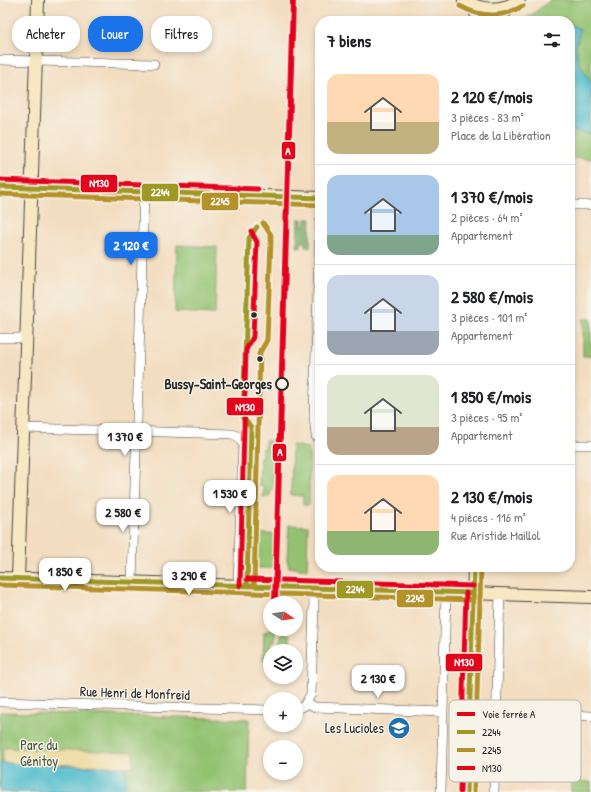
<!DOCTYPE html>
<html lang="fr">
<head>
<meta charset="utf-8">
<style>
  body { margin:0; font-family:"Patrick Hand",sans-serif; background:#f2f2f2; color:#202124; height:100vh; display:flex; flex-direction:column; font-size:15px; white-space:nowrap }
  * { box-sizing:border-box; margin:0 }
  p { font-size:13px; color:#757577 }
  .icon { flex:none; width:22px; height:22px; fill:none; stroke:currentColor; stroke-width:2; stroke-linecap:round; stroke-linejoin:round }
  .map { position:relative; flex:1; overflow:hidden }
  .sheet { position:absolute; left:315px; top:16px; width:260px; height:556px; display:flex; flex-direction:column; background:#fff; border-radius:16px; box-shadow:0 2px 6px #0003 }
  .sheet>* { flex:none }
  .banner { position:absolute; left:12px; top:16px; width:243px; height:36px; display:flex; gap:8px }
  .needle { width:26px; rotate:102deg }
  .buttons { position:absolute; left:263px; top:596px; display:grid; gap:8px }
  .buttons a { display:grid; place-items:center; width:40px; height:40px; border-radius:50%; background:#fff; box-shadow:0 2px 6px #0003; font-size:20px }
  .price { position:absolute; translate:-50% -34px; padding:0 9px; border-radius:8px; background:#fff; color:#222; font-size:13px; line-height:26px; filter:drop-shadow(0 1px 2px #0008) }
  .price::after { content:''; position:absolute; left:50%; top:24px; width:12px; height:9px; margin-left:-6px; background:inherit; clip-path:polygon(0 0,100% 0,50% 100%) }
  .price.active { background:#1a73e8; color:#fff }
  ul { padding:0; list-style:none }
  li { display:flex; align-items:center; gap:12px; height:100px; padding:0 12px }
  li+li { border-top:1px solid #e0e0e0 }
  li span { display:grid; place-items:center; flex:none; width:112px; height:80px; border-radius:12px; color:#555 }
  li>.icon { margin-inline-start:auto }
  span .icon { width:48px; height:48px; fill:#fffc; stroke-width:1 }
  li b { font-size:17px }
  h2 { display:flex; justify-content:space-between; align-items:center; height:48px; padding:0 12px; font-size:17px }
  .tag { padding:0 14px; border-radius:16px; background:#fff; box-shadow:0 2px 6px #0003; font-size:14px; line-height:36px }
  .tag.active { background:#1a73e8; color:#fff }
  .map>svg:first-child { display:block }
  .green { fill:#93c271; stroke:#5f764e }
  .forest { fill:#76a863; stroke:#506a47 }
  .sand { fill:#eeda9e; stroke:#8c8264 }
  .water { fill:#53bece; stroke:#3f747c }
  .lines { fill:none; stroke-linecap:round; stroke-linejoin:round }
  .street-casing { stroke:#494641; stroke-width:10 }
  .secondary-casing { stroke:#494641; stroke-width:14 }
  .street { stroke:#fff; stroke-width:9 }
  .secondary { stroke:#f7e8c3; stroke-width:12 }
  .bus-1-casing { stroke:#f7f3e8; stroke-width:8 }
  .bus-2-casing { stroke:#f7f3e8; stroke-width:8 }
  .bus-3-casing { stroke:#f7f3e8; stroke-width:8 }
  .bus-1 { stroke:#9f9825; stroke-width:5 }
  .bus-2 { stroke:#b5912a; stroke-width:5 }
  .bus-3 { stroke:#e3051c; stroke-width:5 }
  .rail-1-casing { stroke:#f7f3e8; stroke-width:9 }
  .rail-1 { stroke:#e3051c; stroke-width:6 }
  .bus-dot { fill:#2b2b2b; stroke:#f7f3e8; stroke-width:1.5 }
  .stop-dot { fill:#f7f3e8; stroke:#2b2b2b; stroke-width:2 }
  .labels { text-anchor:middle; stroke-width:3; stroke-linejoin:round; paint-order:stroke }
  .stop-label { font-size:14px; font-weight:bold; fill:#2b2b2b; stroke:#f7f3e8; text-anchor:end }
  .street-label { font-size:14px; fill:#2b2b2b; stroke:#f7f3e8 }
  .poi-label { font-size:14px; fill:#2b2b2b; stroke:#f7f3e8; text-anchor:end }
  .park-label { font-size:14px; fill:#4a5840; stroke:#f7f3e8 }
  .key { fill:#f7f3e8; stroke:#bab7af; stroke-width:1 }
  .key-label { font-size:11px; fill:#2b2b2b }
  .line-badge { stroke:#f7f3e8; stroke-width:1.5 }
  .badge-label { font-size:11px; text-anchor:middle; font-weight:bold; fill:#fff }
</style>
</head>
<body>
<div class="map">
<svg width="591" height="792" viewBox="0 0 591 792">
  <rect width="100%" height="100%" fill="#f7f3e8"/>
  <filter id="ink" filterUnits="userSpaceOnUse"><feTurbulence type="fractalNoise" baseFrequency=".025" numOctaves="2"/><feDisplacementMap in="SourceGraphic" scale="8" xChannelSelector="R" yChannelSelector="G"/><feConvolveMatrix kernelMatrix="1 2 1 2 8 2 1 2 1" color-interpolation-filters="sRGB"/></filter>
  <filter id="wash" filterUnits="userSpaceOnUse"><feTurbulence type="fractalNoise" baseFrequency=".012" numOctaves="4" result="noise"/><feDisplacementMap in="SourceGraphic" scale="16" xChannelSelector="R" yChannelSelector="G"/><feGaussianBlur stdDeviation="0.9" result="paint"/><feColorMatrix in="noise" values="0 0 0 0 0 0 0 0 0 0 0 0 0 0 0 0 0 1.4 0 .05"/><feComposite in="paint" operator="in"/></filter>
  <g filter="url(#wash)">
    <rect width="100%" height="100%" fill="#f3ddc0"/>
    <path class="green" d="M551,0H591V159L570,158V21H523Z
      M177,245L217,247L215,314L175,312Z
      M583,319H591V356H583Z
      M265,440L273,441V486L269,497H263L264,487L259,486L260,457H262V449H265Z
      M292,445L309,448V505H303V496L291,495Z
      M289,525L308,526L307,570L289,567L287,559Z
      M261,534H275L273,568H257V539H261Z
      M268,629L276,630H275V642H271L270,657H267V661H263L264,632H267Z
      M282,629H285V634L290,635V651H277V647H280Z
      M0,712L249,719L247,792H0Z
      M571,781L591,782V792H571Z"/>
    <path class="forest" d="M298,219H302V226H305L306,219H311L310,248L305,247V242H301V247H297Z"/>
    <path class="sand" d="M3,748L133,752V767L3,763Z"/>
    <path class="water" d="M570,25L580,29L576,46L578,61L591,83V134L572,131L570,128Z
      M0,763L126,767L125,792H0Z"/>
  </g>
  <g filter="url(#ink)">
    <g class="lines">
      <g class="street-casing">
        <path id="street" d="M0,60L154,64
          M570,205H591
          M320,222L314,416L316,436H320
          M0,338H26
          M23,428L232,434L239,437L243,445L238,585
          M570,445H591
          M132,582L144,192
          M0,702L270,710
          M307,703L315,707L443,712
          M296,710L304,706L311,694L314,605L313,588
          M470,711L591,716
          M441,792L446,592
          M494,792L500,594"/>
      </g>
      <g class="secondary-casing">
        <path id="secondary" d="M464,0C480,11 503,12 519,0
          M471,4L480,21
          M497,21L511,6
          M0,187L320,198
          M0,578L591,597
          M18,579L38,0
          M467,792L474,567"/>
      </g>
      <use href="#street" class="street"/>
      <use href="#secondary" class="secondary"/>
      <g class="bus-1-casing">
        <path id="bus-1" d="M0,187L320,198
          M251,427L243,418L249,238L257,227
          M0,578L473,593
          M247,586L251,427
          M467,792L474,567"/>
      </g>
      <g class="bus-2-casing">
        <path id="bus-2" d="M460,6C481,18 502,18 523,6
          M0,194L320,205
          M259,354L267,340L271,242V235L263,223
          M0,585L473,600
          M254,586L260,350
          M474,792L481,567"/>
      </g>
      <g class="bus-3-casing">
        <path id="bus-3" d="M0,180L258,189
          M247,579L473,586
          M240,586L246,350L253,337L257,242L251,231
          M460,792L466,593"/>
      </g>
      <use href="#bus-1" class="bus-1"/>
      <use href="#bus-2" class="bus-2"/>
      <use href="#bus-3" class="bus-3"/>
      <g class="rail-1-casing">
        <path id="rail-1" d="M275,603L293,0"/>
      </g>
      <use href="#rail-1" class="rail-1"/>
    </g>
  </g>
  <defs>
    <g id="school-disc" transform="scale(1.15)"><circle r="9.5" fill="#1f6fb2" stroke="#f7f3e8"/><path d="M0-5L7-2L0 1L-7-2ZM-4 1L0 2.5L4 1V4Q0 6-4 4Z" fill="#fff"/></g>
  </defs>
  <g fill-rule="evenodd">
    <use href="#school-disc" x="399" y="728"/>
  </g>
  <g class="bus-dot">
    <circle cx="254" cy="315" r="3.5"/>
    <circle cx="260" cy="359" r="3.5"/>
  </g>
  <circle class="stop-dot" cx="282" cy="384" r="6"/>
  <g class="labels">
    <g class="stop-label">
      <text x="272" y="389">Bussy-Saint-Georges</text>
    </g>
    <g class="street-label">
      <text transform="translate(135 693) rotate(2)" y="5">Rue Henri de Monfreid</text>
    </g>
    <g class="poi-label">
      <text x="384" y="733">Les Lucioles</text>
    </g>
    <g class="park-label">
      <text x="39" y="750">Parc du<tspan x="39" dy="16">Génitoy</tspan></text>
    </g>
  </g>
  <rect x="449" y="700" width="132" height="82" rx="6" class="key"/>
  <rect x="457" y="712" width="18" height="4" fill="#e3051c"/>
  <rect x="457" y="730" width="18" height="4" fill="#9f9825"/>
  <rect x="457" y="748" width="18" height="4" fill="#b5912a"/>
  <rect x="457" y="766" width="18" height="4" fill="#e3051c"/>
  <g class="key-label">
    <text x="482" y="718">Voie ferrée A</text>
    <text x="482" y="736">2244</text>
    <text x="482" y="754">2245</text>
    <text x="482" y="772">N130</text>
  </g>
  <g class="line-badge">
    <rect x="281" y="141" width="15" height="19" rx="4" fill="#e3051c"/>
    <rect x="80" y="174" width="38" height="19" rx="4" fill="#e3051c"/>
    <rect x="141" y="183" width="38" height="19" rx="4" fill="#9f9825"/>
    <rect x="201" y="192" width="38" height="19" rx="4" fill="#b5912a"/>
    <rect x="226" y="397" width="38" height="19" rx="4" fill="#e3051c"/>
    <rect x="272" y="443" width="15" height="19" rx="4" fill="#e3051c"/>
    <rect x="336" y="580" width="38" height="19" rx="4" fill="#9f9825"/>
    <rect x="396" y="589" width="38" height="19" rx="4" fill="#b5912a"/>
    <rect x="445" y="653" width="38" height="19" rx="4" fill="#e3051c"/>
  </g>
  <g class="badge-label">
    <text x="288" y="155">A</text>
    <text x="99" y="187">N130</text>
    <text x="160" y="196">2244</text>
    <text x="220" y="205">2245</text>
    <text x="245" y="411">N130</text>
    <text x="280" y="456">A</text>
    <text x="355" y="593">2244</text>
    <text x="415" y="602">2245</text>
    <text x="464" y="666">N130</text>
  </g>
</svg>
<div class="buttons">
<a><svg class="needle" viewBox="-14 -14 28 28"><path d="M0-13l5 13h-10z" fill="#e53935"/><path d="M0 13l5-13h-10z" fill="#757577"/></svg></a>
<a><svg class="icon" aria-label="layers" viewBox="0 0 24 24"><path d="M12 4l9 5-9 5-9-5zM3 14l9 5 9-5"/></svg></a>
<a>+</a>
<a>−</a>
</div>
<b class="price active" style="left:131px;top:266px">2 120 €</b>
<b class="price" style="left:125px;top:457px">1 370 €</b>
<b class="price" style="left:230px;top:514px">1 530 €</b>
<b class="price" style="left:123px;top:533px">2 580 €</b>
<b class="price" style="left:65px;top:592px">1 850 €</b>
<b class="price" style="left:189px;top:596px">3 290 €</b>
<b class="price" style="left:378px;top:699px">2 130 €</b>
<div class="banner">
<a class="tag">Acheter</a>
<a class="tag active">Louer</a>
<a class="tag">Filtres</a>
</div>
<section class="sheet">
<h2>7 biens<svg class="icon" aria-label="filters" viewBox="0 0 24 24"><path d="M4 7h16M4 17h16"/><circle cx="9" cy="7" r="2"/><circle cx="15" cy="17" r="2"/></svg></h2>
<ul>
<li><span style="background:linear-gradient(#ffd9b3 60%,#c2b280 0)"><svg class="icon" aria-label="home" viewBox="0 0 24 24"><path d="M3 11l9-7 9 7M6 9v11h12V9"/></svg></span><div><b>2 120 €/mois</b><p>3 pièces · 83 m²</p><p>Place de la Libération</p></div></li>
<li><span style="background:linear-gradient(#a9c7e8 75%,#7fa58c 0)"><svg class="icon" aria-label="home" viewBox="0 0 24 24"><path d="M3 11l9-7 9 7M6 9v11h12V9"/></svg></span><div><b>1 370 €/mois</b><p>2 pièces · 64 m²</p><p>Appartement</p></div></li>
<li><span style="background:linear-gradient(#c9d6e8 70%,#9aa5b1 0)"><svg class="icon" aria-label="home" viewBox="0 0 24 24"><path d="M3 11l9-7 9 7M6 9v11h12V9"/></svg></span><div><b>2 580 €/mois</b><p>3 pièces · 101 m²</p><p>Appartement</p></div></li>
<li><span style="background:linear-gradient(#dfe7d0 65%,#b9a48a 0)"><svg class="icon" aria-label="home" viewBox="0 0 24 24"><path d="M3 11l9-7 9 7M6 9v11h12V9"/></svg></span><div><b>1 850 €/mois</b><p>3 pièces · 95 m²</p><p>Appartement</p></div></li>
<li><span style="background:linear-gradient(#ffd9b3 70%,#8fb573 0)"><svg class="icon" aria-label="home" viewBox="0 0 24 24"><path d="M3 11l9-7 9 7M6 9v11h12V9"/></svg></span><div><b>2 130 €/mois</b><p>4 pièces · 116 m²</p><p>Rue Aristide Maillol</p></div></li>
</ul>
</section>
</div>
</body>
</html>
